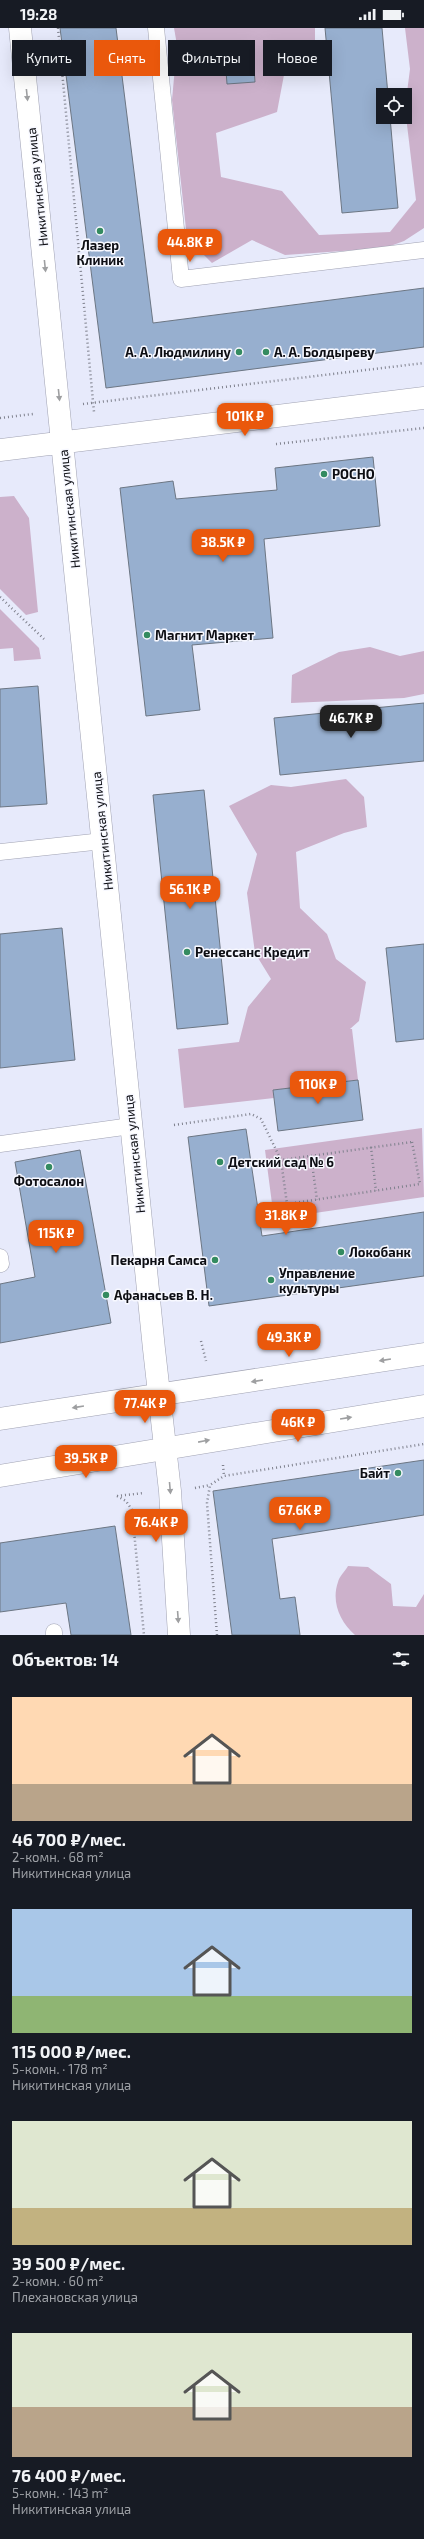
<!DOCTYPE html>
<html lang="ru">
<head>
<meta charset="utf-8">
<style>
  body { margin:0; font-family:"Exo 2",sans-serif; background:#20242c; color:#f1f3f6; height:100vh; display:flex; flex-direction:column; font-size:15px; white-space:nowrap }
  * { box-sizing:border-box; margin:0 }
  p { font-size:13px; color:#9ea1a6 }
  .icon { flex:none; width:22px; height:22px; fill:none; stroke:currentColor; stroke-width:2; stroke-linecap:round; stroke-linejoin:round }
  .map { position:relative; height:1607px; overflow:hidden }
  .details { display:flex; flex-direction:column; background:#171b24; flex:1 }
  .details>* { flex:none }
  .hud { position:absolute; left:12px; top:12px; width:400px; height:36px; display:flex; gap:8px }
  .tools { position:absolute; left:376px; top:60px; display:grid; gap:8px }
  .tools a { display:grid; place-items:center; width:36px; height:36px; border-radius:0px; background:#171b24; box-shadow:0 4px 16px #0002; font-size:20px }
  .price { position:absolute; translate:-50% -34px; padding:0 9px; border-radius:8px; background:#ea580c; color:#fff; font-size:13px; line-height:26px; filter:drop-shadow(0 1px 2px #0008) }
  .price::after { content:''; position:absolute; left:50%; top:24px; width:12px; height:9px; margin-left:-6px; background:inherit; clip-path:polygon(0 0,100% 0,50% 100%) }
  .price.selected { background:#222; color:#fff }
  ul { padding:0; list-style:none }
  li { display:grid; align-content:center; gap:8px; height:212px; padding:0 12px }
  li span { display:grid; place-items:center; height:124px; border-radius:0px; color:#555 }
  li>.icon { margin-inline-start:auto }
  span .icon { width:72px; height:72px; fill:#fffc; stroke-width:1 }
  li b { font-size:17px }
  h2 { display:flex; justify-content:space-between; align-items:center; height:48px; padding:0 12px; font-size:17px }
  .tag { padding:0 14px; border-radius:0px; background:#171b24; box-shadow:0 4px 16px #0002; font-size:14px; line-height:36px }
  .tag.selected { background:#ea580c; color:#fff }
  .status { display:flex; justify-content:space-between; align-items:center; height:28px; padding:0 20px; background:#171b24; direction:ltr }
  .status svg { height:11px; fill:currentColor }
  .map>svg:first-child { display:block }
  .green { fill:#ccb1cb; fill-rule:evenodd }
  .building { fill:#97afcf; stroke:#6c7683 }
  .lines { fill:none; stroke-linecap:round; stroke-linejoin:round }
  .service-casing { stroke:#a0a2b2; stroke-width:17 }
  .tertiary-casing { stroke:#a0a2b2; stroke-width:23 }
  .secondary-casing { stroke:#a0a2b2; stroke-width:23 }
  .path { stroke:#7f818d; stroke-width:2.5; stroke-dasharray:1 3; stroke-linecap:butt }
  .service { stroke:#fff; stroke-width:16 }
  .tertiary { stroke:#fff; stroke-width:22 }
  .secondary { stroke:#fff; stroke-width:22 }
  .oneway { fill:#9e9fa1 }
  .poi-dot { fill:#348b60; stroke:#f7f8ff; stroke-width:1.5 }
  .labels { text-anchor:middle; stroke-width:3; stroke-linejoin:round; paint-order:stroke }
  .street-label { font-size:13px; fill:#0d0e14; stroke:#f7f8ff }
  .poi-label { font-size:13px; font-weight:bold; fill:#0d0e14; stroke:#f7f8ff; text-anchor:start }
</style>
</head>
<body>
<div class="status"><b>19:28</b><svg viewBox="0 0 49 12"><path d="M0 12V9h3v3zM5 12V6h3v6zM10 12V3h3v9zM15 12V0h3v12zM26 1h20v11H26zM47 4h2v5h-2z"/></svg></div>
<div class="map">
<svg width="424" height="1607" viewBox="0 0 424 1607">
  <rect width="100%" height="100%" fill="#e7eafb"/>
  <path class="green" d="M174,0H315V18L287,31L277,84L216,105L221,149L282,163L319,207L390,204L416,172L405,80L410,41L405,0H424V200L404,213L385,220L285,227L252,212L212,235L187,210L172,72L177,17ZM252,14L255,53L227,55L224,16Z
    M14,468L29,490L38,584L26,587L0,561V469Z
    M0,581L39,620L41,631L14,633L13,620L0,621Z
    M370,619L400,628L424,623V666L404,670L291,675L292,647L339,624Z
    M346,751L364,769L367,799L344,805L296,824L300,880L327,906L336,931L366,954L359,993L350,1001H352L358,1052L273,1062L274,1070L184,1080L178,1021L239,1014L248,979L271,951L255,925L247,865L257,826L229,778L271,757L291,759Z
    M422,1100L424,1169L274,1191L265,1122Z
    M348,1538L368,1539L391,1556L393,1578L416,1579L424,1566V1607H355C340,1594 331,1574 338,1554C339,1549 345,1543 348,1538Z"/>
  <path class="building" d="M60,0H116L153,295L424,260V319L106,360Z
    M325,0H382L388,67H383V89H390L398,180L342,185Z
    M252,14L255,54L227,56L224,16Z
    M373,429L380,498L264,511L273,610L192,617L200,682L146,688L120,460L173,453L176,471L277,462L275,440Z
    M38,658L47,776L0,779V661Z
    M424,675V733L280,747L274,690Z
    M204,762L228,996L177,1001L153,767Z
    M62,900L75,1032L0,1040V906Z
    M424,916V1011L396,1014L386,920Z
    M358,1052L363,1092L278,1103L273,1062Z
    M246,1101L262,1208L424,1184V1248L209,1278L188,1109Z
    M80,1122L111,1295L0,1315V1256L35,1249L15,1134Z
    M424,1432V1487L272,1511L280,1571L295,1569L300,1607H232L213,1463Z
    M115,1498L131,1607H71L66,1575L0,1584V1515Z"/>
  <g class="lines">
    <g class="service-casing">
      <path id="service" d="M156,0L181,251L424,222
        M0,824L103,813
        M0,1116L131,1098
        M0,1229L1,1236
        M54,1604V1607"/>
    </g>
    <g class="tertiary-casing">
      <path id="tertiary" d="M20,0L154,1321L170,1463L179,1607
        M0,422L424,370"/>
    </g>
    <g class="secondary-casing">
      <path id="secondary" d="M0,1391L424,1326
        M0,1448L424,1378"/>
    </g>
    <path class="path" d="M58,0L94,384
      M83,376L424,335
      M0,390L33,386
      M276,416L424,400
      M0,569L44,611
      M174,1097L251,1086L261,1091L281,1132
      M412,1114L420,1156L287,1176L281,1132Z
      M371,1119L376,1163
      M311,1128L317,1172
      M201,1313L206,1333
      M223,1437L224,1448
      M195,1460L210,1457
      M117,1468L126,1473L132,1482L144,1607
      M117,1468L144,1465
      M217,1607L207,1475L210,1457L224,1448L424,1416"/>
    <use href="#service" class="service"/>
    <use href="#tertiary" class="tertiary"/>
    <use href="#secondary" class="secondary"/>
  </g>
  <defs><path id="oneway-solid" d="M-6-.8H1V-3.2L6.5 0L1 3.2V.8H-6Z"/></defs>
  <g class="oneway">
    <use href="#oneway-solid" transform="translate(27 67) rotate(84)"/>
    <use href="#oneway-solid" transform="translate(45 238) rotate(84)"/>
    <use href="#oneway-solid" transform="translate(59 367) rotate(84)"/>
    <use href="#oneway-solid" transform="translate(385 1332) rotate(171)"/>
    <use href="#oneway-solid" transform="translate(257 1353) rotate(171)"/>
    <use href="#oneway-solid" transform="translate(78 1379) rotate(171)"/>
    <use href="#oneway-solid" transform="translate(346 1390) rotate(-9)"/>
    <use href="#oneway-solid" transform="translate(204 1413) rotate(-11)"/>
    <use href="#oneway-solid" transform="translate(170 1460) rotate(85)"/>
    <use href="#oneway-solid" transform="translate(178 1589) rotate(86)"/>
  </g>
  <g class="poi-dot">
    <circle cx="100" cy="203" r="4"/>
    <circle cx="239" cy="324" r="4"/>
    <circle cx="266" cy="324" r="4"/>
    <circle cx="324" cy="446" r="4"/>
    <circle cx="147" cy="607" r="4"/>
    <circle cx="187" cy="924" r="4"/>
    <circle cx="220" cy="1134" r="4"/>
    <circle cx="49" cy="1139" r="4"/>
    <circle cx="341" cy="1224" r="4"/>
    <circle cx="215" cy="1232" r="4"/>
    <circle cx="271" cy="1252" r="4"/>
    <circle cx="106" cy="1267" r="4"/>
    <circle cx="398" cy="1445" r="4"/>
  </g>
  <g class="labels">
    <g class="street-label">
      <text transform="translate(37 159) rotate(-96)" y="5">Никитинская улица</text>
      <text transform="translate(69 481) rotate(-96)" y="5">Никитинская улица</text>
      <text transform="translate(102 803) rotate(-96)" y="5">Никитинская улица</text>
      <text transform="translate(134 1126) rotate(-96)" y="5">Никитинская улица</text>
    </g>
    <g class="poi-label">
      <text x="100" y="222" text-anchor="middle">Лазер<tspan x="100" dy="15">Клиник</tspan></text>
      <text x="231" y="329" text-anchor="end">А. А. Людмилину</text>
      <text x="274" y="329">А. А. Болдыреву</text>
      <text x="332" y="451">РОСНО</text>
      <text x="155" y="612">Магнит Маркет</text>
      <text x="195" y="929">Ренессанс Кредит</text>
      <text x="228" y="1139">Детский сад № 6</text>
      <text x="49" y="1158" text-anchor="middle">Фотосалон</text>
      <text x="349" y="1229">Локобанк</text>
      <text x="207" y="1237" text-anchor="end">Пекарня Самса</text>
      <text x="279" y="1250">Управление<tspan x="279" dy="15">культуры</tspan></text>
      <text x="114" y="1272">Афанасьев В. Н.</text>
      <text x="390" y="1450" text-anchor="end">Байт</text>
    </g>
  </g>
</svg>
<div class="tools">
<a><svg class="icon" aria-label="locate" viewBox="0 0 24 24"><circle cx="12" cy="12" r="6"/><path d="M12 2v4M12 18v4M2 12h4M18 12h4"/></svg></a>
</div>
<b class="price" style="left:190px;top:235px">44.8K ₽</b>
<b class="price" style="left:245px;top:409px">101K ₽</b>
<b class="price" style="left:223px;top:535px">38.5K ₽</b>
<b class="price selected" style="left:351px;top:711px">46.7K ₽</b>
<b class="price" style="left:190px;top:882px">56.1K ₽</b>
<b class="price" style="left:318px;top:1077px">110K ₽</b>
<b class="price" style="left:286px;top:1208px">31.8K ₽</b>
<b class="price" style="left:56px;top:1226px">115K ₽</b>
<b class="price" style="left:289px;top:1330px">49.3K ₽</b>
<b class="price" style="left:145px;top:1396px">77.4K ₽</b>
<b class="price" style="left:298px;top:1415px">46K ₽</b>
<b class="price" style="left:86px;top:1451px">39.5K ₽</b>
<b class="price" style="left:300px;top:1503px">67.6K ₽</b>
<b class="price" style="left:156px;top:1515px">76.4K ₽</b>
<div class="hud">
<a class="tag">Купить</a>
<a class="tag selected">Снять</a>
<a class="tag">Фильтры</a>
<a class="tag">Новое</a>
</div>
</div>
<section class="details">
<h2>Объектов: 14<svg class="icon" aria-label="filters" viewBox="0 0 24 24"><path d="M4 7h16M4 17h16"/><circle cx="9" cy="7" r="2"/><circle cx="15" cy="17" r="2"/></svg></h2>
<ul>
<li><span style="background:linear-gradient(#ffd9b3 70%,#b9a48a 0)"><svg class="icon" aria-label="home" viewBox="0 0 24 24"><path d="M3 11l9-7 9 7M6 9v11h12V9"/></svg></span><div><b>46 700 ₽/мес.</b><p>2-комн. · 68 m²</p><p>Никитинская улица</p></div></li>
<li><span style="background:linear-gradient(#a9c7e8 70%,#8fb573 0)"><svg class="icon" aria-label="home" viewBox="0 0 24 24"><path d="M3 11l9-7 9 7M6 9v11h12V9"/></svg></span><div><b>115 000 ₽/мес.</b><p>5-комн. · 178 m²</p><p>Никитинская улица</p></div></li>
<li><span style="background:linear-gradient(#dfe7d0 70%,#c2b280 0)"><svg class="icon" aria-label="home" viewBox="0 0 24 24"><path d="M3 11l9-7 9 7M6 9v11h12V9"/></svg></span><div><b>39 500 ₽/мес.</b><p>2-комн. · 60 m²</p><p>Плехановская улица</p></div></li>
<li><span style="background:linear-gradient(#dfe7d0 60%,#b9a48a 0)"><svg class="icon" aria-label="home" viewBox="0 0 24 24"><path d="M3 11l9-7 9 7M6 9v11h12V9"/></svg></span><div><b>76 400 ₽/мес.</b><p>5-комн. · 143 m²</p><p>Никитинская улица</p></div></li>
</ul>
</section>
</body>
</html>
